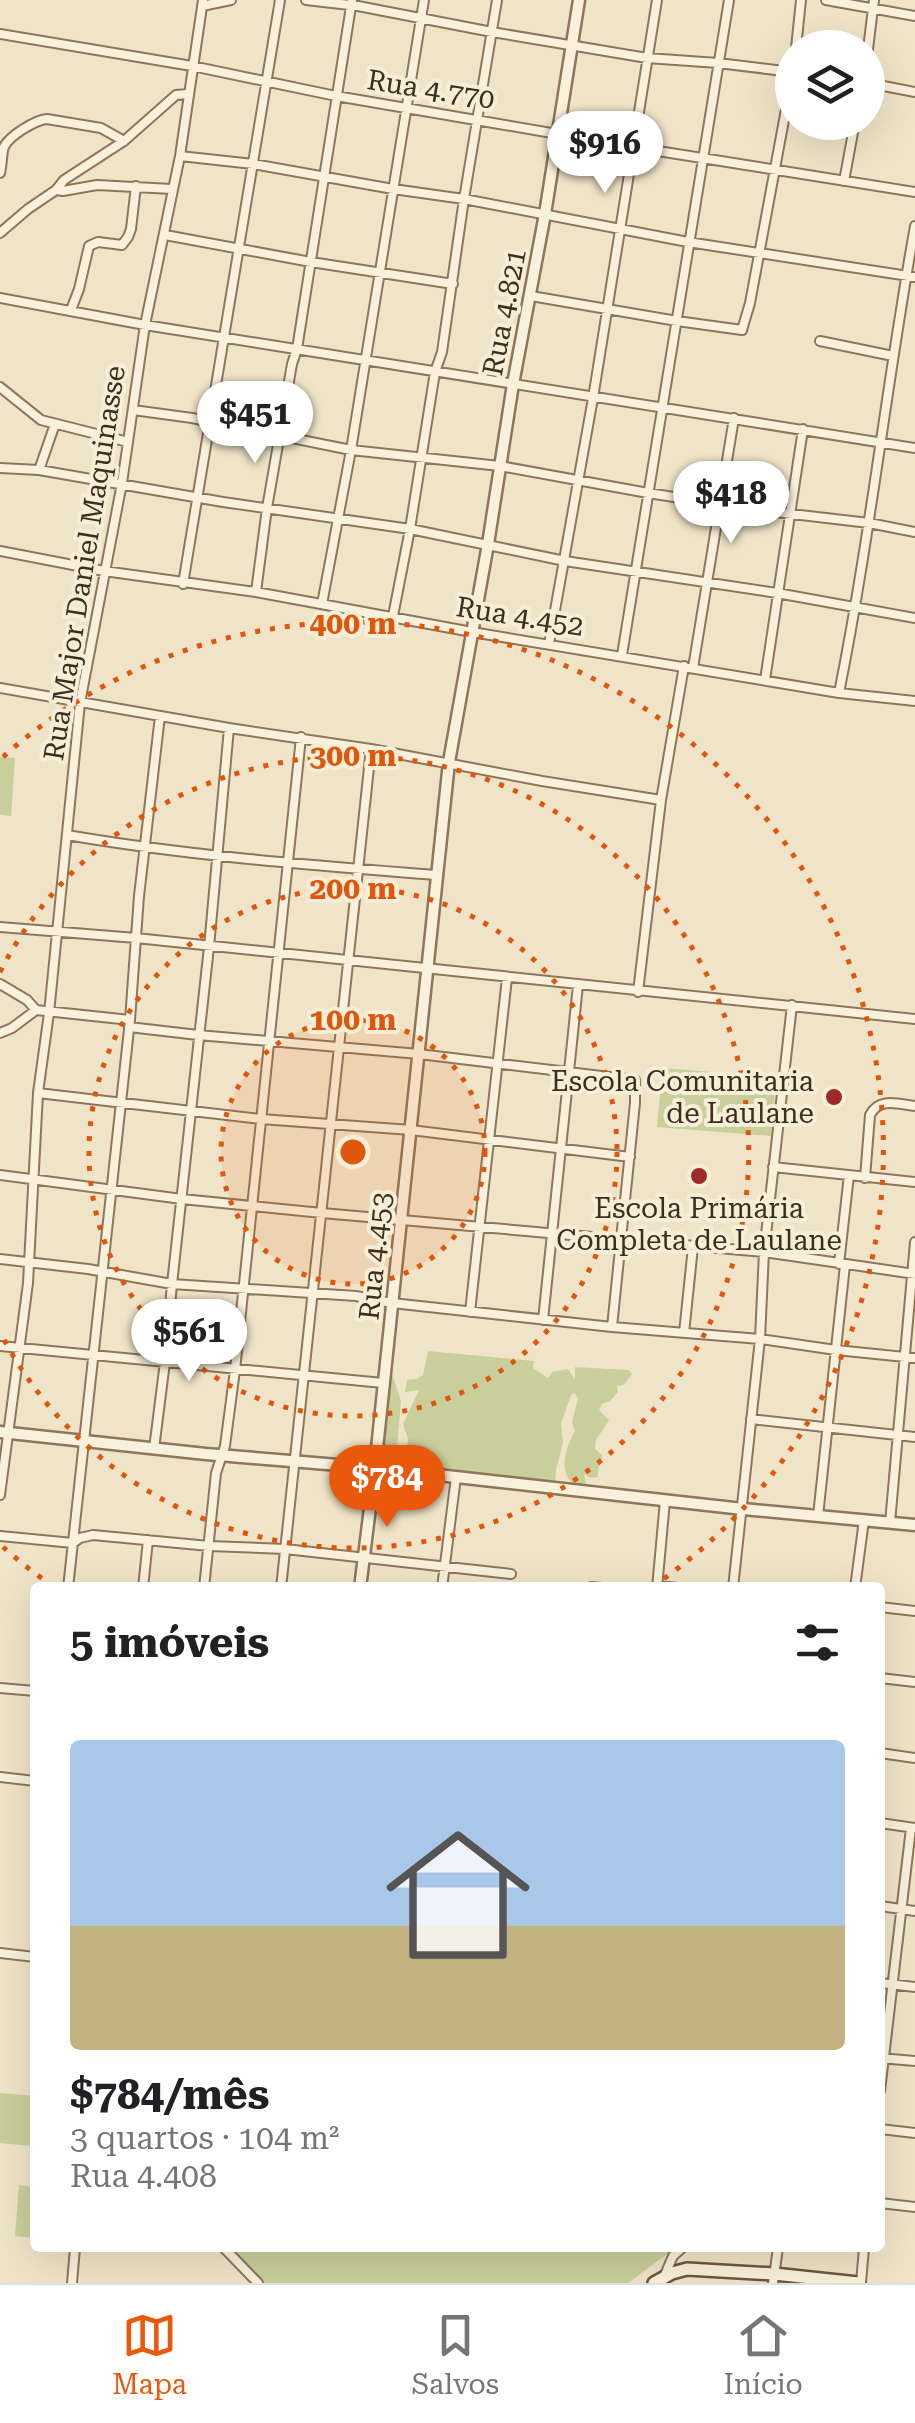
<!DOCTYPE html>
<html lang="pt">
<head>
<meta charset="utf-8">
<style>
  body { margin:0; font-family:"Roboto Serif",serif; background:#f6f6f6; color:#202124; height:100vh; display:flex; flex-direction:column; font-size:38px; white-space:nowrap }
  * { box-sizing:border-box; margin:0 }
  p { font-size:32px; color:#757577 }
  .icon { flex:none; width:55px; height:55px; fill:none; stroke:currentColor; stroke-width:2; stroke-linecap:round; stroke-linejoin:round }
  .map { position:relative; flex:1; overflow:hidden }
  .drawer { position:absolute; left:30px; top:1582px; width:855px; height:670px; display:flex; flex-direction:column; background:#fff; border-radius:10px; box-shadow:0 10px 40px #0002 }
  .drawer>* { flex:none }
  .controls { position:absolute; left:775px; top:30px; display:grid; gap:20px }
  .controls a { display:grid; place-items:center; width:110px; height:110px; border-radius:50%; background:#fff; box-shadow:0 10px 40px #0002; font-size:50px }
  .price { position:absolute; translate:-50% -85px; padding:0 22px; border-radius:35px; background:#fff; color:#222; font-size:32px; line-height:65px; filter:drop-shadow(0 2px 5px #0008) }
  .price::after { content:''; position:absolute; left:50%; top:60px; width:30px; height:22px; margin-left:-15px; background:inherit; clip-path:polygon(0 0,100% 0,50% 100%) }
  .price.current { background:#ea580c; color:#fff }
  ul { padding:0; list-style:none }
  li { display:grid; align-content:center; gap:20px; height:530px; padding:0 40px }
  li span { display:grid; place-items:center; height:310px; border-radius:10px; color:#555 }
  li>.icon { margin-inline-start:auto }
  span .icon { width:180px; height:180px; fill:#fffc; stroke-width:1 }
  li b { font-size:42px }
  h2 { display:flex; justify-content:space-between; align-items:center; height:120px; padding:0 40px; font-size:42px }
  .menu { display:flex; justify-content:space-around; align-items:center; height:140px; border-top:2px solid #e0e0e0; background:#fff; font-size:28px; color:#757577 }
  .menu a { display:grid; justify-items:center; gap:5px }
  .menu .current { color:#ea580c }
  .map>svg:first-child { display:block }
  .green { fill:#c9cf9b }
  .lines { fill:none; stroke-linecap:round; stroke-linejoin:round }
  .minor-casing { stroke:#8d765c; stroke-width:12 }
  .tertiary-casing { stroke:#8d765c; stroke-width:15 }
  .secondary-casing { stroke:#6f573f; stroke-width:16 }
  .minor { stroke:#faf1dc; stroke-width:8 }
  .tertiary { stroke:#faf1dc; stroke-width:10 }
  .secondary { stroke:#faf1dc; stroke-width:11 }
  .ring { fill:none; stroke:#df570d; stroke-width:5; stroke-dasharray:5 10 }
  .poi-dot { fill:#9e2a2b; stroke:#f7eed8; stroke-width:4 }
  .labels { text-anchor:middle; stroke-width:8; stroke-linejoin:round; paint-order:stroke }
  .street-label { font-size:28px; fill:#3d2e20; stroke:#f7eed8 }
  .poi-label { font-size:28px; fill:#3d2e20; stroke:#f7eed8; text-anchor:end }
  .centre { fill:#df570d; stroke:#f7eed8; stroke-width:5 }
  .ring-label { font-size:30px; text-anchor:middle; font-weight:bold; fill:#df570d; stroke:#f7eed8; stroke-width:8; stroke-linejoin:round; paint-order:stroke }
</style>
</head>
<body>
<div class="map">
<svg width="915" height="2283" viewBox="0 0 915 2283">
  <rect width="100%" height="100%" fill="#f0e4c8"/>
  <path class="green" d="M0,757L15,758L11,816L0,815Z
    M662,1068L776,1077L771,1136L657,1127Z
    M428,1351L534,1361L533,1368L548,1378L552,1372L568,1369L575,1379V1367L629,1370L632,1374L624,1385L617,1386L618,1392L610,1401L602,1404L599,1410L609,1420L596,1440L595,1449L602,1455C602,1463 597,1468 598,1477L591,1478L584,1474L586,1484L579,1487C556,1477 565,1448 575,1431L572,1422L578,1399L575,1393L571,1395L561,1424L563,1443L556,1470L555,1484L375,1465L388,1372L391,1371L401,1401L397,1448L406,1458L408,1439L403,1424L419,1390L405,1392L407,1380L417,1379L423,1375Z
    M0,2093L35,2096L31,2146L0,2143Z
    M19,2185L35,2187V2238L15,2236Z
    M228,2248H675L628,2283H263Z"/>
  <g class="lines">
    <g class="minor-casing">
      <path id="minor" d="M306,0L358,6L492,32L647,58L718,63L792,72
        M826,0L915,16
        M202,6L231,0
        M0,34L192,66L336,96L633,147L915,192
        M796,48L801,0
        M868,49L874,0
        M868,83L915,92
        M180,156L253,164L393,189L464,199L688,242L915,277
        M0,173C2,167 2,151 4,147C9,136 35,120 47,119L101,128L124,141
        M844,181L855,122
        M56,190L63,191L97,185L172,189
        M0,233L28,209L56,190L64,180L124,141L176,95L188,94
        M165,235L311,262L453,284
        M531,296L677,321L742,330L750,303L792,77
        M0,298L145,325L915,448
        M71,310L79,289L89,246L98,242L122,245L128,237L131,229L136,186
        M820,341L893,356
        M0,387L41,420L128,442
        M133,410L192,418L351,450L500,466L648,493L757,510L869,523L915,532
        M0,468L39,470L223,502L410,529L565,561L777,593L915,618
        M39,470L55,424
        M0,551L104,571L256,592L472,632L839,693L915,701
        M183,584L280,0
        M256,592L267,508L292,364L297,349L352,0
        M322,604L351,450L424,0
        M393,616L410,529L435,372L442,352L464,199L497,0
        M549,644L593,398L657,0
        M622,655L729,0
        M693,668L734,418
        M765,680L803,429
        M0,688L229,728L371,749L542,781L661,800
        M839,693C870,538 887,381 915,226
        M67,835C189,856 312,865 435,875
        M0,927L136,938L915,1019
        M0,984L27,1000L36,1010
        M638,992L661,800L684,666
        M129,1027L198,1035L419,1054L635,1080V1103L612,1327
        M0,1033L12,1028L36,1010L130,1020
        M38,1093L261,1119L411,1130L630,1157
        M773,1167L915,1182
        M0,1175L182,1199L322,1213L764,1252L915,1274
        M865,1178L870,1115C879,1097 898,1104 915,1106
        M0,1259L88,1269L172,1284L356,1296L392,1303L612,1327L760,1339L836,1350L915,1358
        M839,1264L849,1175
        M470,1312L507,978
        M543,1320L578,985
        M684,1333L693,1247
        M0,1346L383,1383
        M751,1419L915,1437
        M154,1449L165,1362L172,1284L209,947L229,728
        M0,1495L28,1283L38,1093L49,1013L80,703L122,483L145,325L180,156L203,0
        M818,1516L845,1265
        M890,1523L915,1242
        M0,1536L73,1543L80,1538L93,1535L209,1546L285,1549L511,1574
        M657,1586L678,1588
        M591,1587L602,1588
        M68,1588L130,1020L139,896L160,716
        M143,1588L148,1540
        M204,1588L216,1473L225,1446L235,1370L301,737
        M281,1588L371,749
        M442,1588L456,1477
        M657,1588L665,1501
        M733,1588L760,1339L764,1252L792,1005
        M855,1588L864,1520
        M880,1607L915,1611
        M880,1678L915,1682
        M0,1688L35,1691
        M880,1753L915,1758
        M0,1777L35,1781
        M880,1823L915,1828
        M880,1906L915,1911
        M0,1953L35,1957
        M880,1983L915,1987
        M880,2058L915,2061
        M880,2091L911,1828
        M880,2129L915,2133
        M880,2203L915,2207
        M224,2248L258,2283
        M664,2277L673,2256L682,2248
        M72,2283L75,2248
        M773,2283L778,2248
        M861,2283L864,2248"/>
    </g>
    <g class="tertiary-casing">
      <path id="tertiary" d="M0,1432L206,1454L375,1468L743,1509L915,1525
        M360,1588L375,1468L449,762L488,544L513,384L545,214L579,0"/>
    </g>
    <g class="secondary-casing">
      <path id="secondary" d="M654,2283L672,2273L687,2269L774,2274L858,2283"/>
    </g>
    <use href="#minor" class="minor"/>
    <use href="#tertiary" class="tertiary"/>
    <use href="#secondary" class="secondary"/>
  </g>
  <circle cx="353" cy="1152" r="132" fill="#df570d" fill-opacity=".12"/>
  <g class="ring">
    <circle cx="353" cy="1152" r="132"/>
    <circle cx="353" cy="1152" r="264"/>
    <path d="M0 972A396 396 0 1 1 0 1332"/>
    <path d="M54 1587A528 528 0 0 1 3 1547M3 757A528 528 0 1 1 652 1587"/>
  </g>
  <g class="poi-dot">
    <circle cx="834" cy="1097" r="10"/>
    <circle cx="699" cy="1176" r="10"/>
  </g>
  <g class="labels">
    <g class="street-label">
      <text transform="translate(431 89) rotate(9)" y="10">Rua 4.770</text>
      <text transform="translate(504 312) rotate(-79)" y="10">Rua 4.821</text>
      <text transform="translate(84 563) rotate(-81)" y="10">Rua Major Daniel Maquinasse</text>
      <text transform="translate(520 616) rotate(9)" y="10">Rua 4.452</text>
      <text transform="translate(375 1256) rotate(-84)" y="10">Rua 4.453</text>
    </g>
    <g class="poi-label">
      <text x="814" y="1091">Escola Comunitaria<tspan x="814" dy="32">de Laulane</tspan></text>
      <text x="699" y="1218" text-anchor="middle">Escola Primária<tspan x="699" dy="32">Completa de Laulane</tspan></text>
    </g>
  </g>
  <circle cx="353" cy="1152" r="15" class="centre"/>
  <g class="ring-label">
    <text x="353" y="634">400 m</text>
    <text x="353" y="766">300 m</text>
    <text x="353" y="899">200 m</text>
    <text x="353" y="1030">100 m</text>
  </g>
</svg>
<div class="controls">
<a><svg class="icon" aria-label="layers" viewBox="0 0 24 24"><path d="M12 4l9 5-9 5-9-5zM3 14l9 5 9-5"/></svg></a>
</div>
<b class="price" style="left:605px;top:196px">$916</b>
<b class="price" style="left:255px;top:466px">$451</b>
<b class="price" style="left:731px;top:546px">$418</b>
<b class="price" style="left:189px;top:1384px">$561</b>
<b class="price current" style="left:387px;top:1530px">$784</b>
<section class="drawer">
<h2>5 imóveis<svg class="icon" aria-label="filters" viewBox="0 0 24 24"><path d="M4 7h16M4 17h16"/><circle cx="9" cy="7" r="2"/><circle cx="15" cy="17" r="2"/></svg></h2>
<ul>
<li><span style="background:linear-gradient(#a9c7e8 60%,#c2b280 0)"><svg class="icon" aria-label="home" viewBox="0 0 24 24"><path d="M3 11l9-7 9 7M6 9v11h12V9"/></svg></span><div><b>$784/mês</b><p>3 quartos · 104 m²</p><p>Rua 4.408</p></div></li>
</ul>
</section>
</div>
<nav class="menu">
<a class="current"><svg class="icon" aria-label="map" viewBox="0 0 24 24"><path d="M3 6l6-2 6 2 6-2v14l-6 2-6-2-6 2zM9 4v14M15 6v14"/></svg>Mapa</a>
<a><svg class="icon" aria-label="saved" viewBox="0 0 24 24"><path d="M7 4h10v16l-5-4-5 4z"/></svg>Salvos</a>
<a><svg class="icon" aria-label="home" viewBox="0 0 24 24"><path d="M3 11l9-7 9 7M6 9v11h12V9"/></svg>Início</a>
</nav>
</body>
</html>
